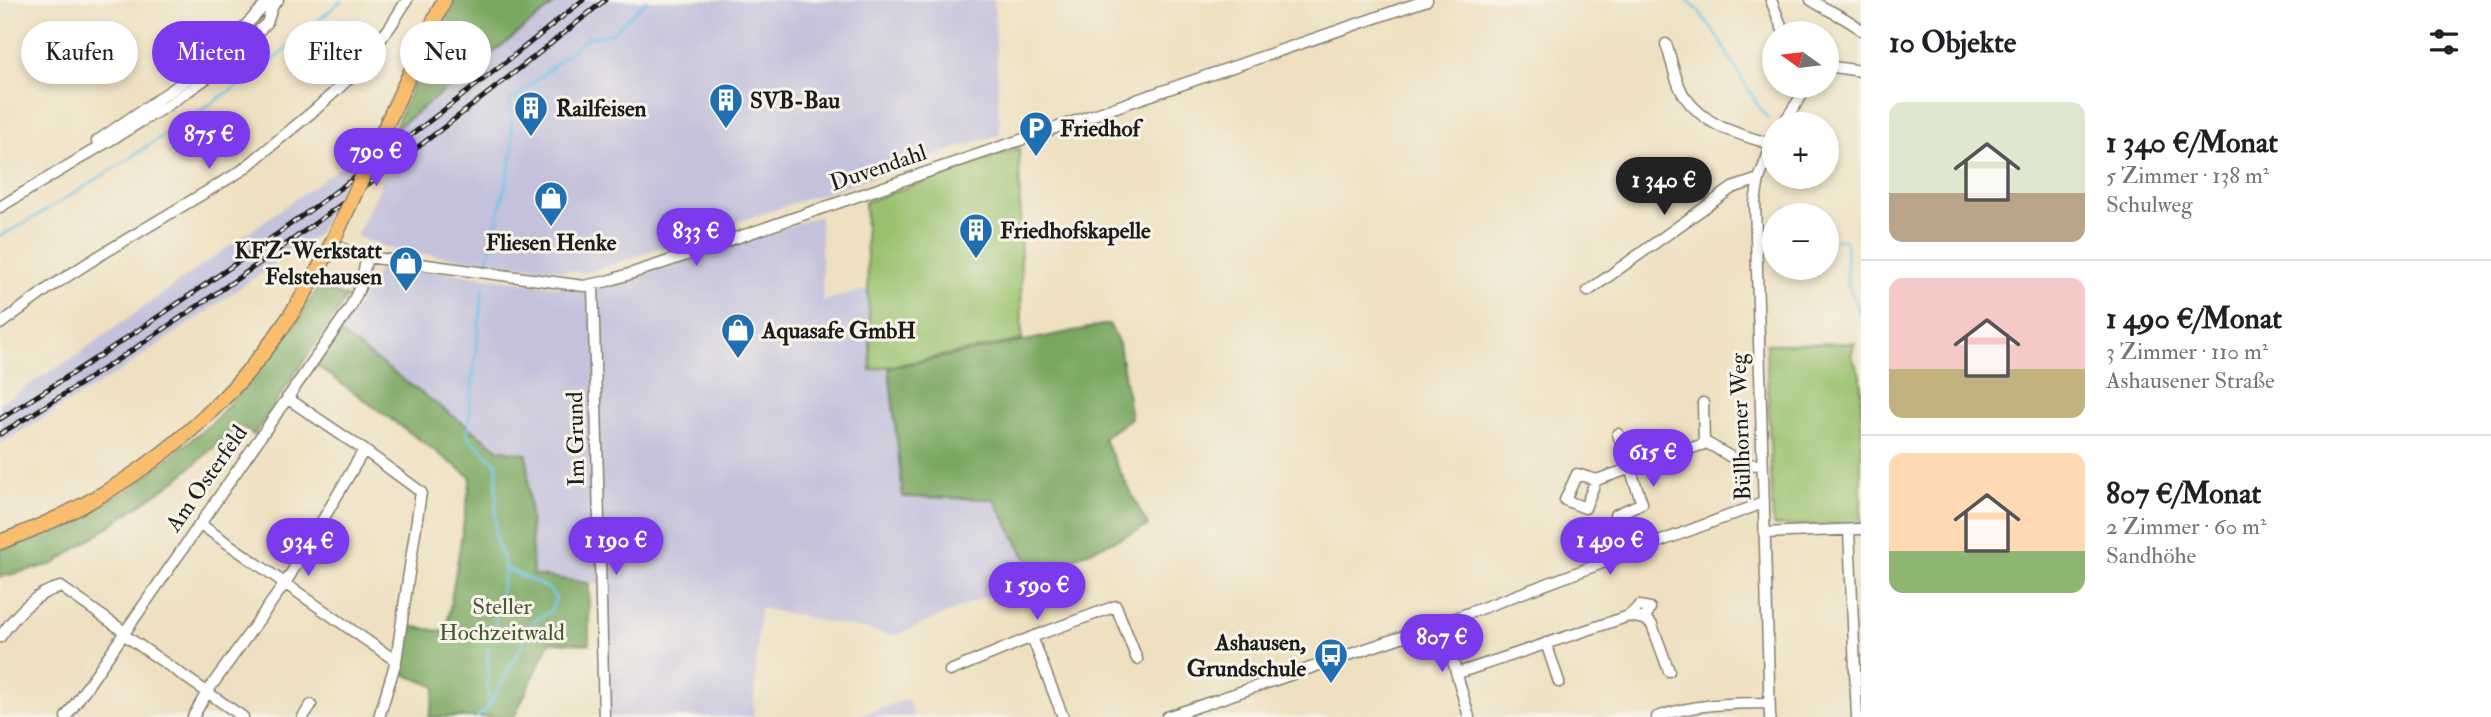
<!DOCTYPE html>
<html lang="de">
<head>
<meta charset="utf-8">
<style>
  body { margin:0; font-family:"IM FELL Double Pica",serif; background:#f6f6f6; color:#202124; height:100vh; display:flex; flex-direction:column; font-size:26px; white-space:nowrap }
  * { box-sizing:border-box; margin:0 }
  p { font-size:23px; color:#757577 }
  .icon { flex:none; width:38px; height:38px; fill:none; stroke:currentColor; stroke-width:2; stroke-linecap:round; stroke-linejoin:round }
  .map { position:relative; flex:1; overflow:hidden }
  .sheet { display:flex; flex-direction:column; background:#fff; width:630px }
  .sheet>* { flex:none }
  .banner { position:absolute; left:21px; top:21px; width:665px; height:63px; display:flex; gap:14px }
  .needle { width:46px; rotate:284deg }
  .fabs { position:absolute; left:1762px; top:21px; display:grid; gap:14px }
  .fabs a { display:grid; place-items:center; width:77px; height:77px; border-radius:50%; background:#fff; box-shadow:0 4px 10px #0003; font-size:35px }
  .price { position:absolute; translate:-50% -60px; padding:0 16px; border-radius:24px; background:#7c3aed; color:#fff; font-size:23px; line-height:46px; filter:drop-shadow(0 2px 4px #0008) }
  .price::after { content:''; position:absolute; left:50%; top:42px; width:21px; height:16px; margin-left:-10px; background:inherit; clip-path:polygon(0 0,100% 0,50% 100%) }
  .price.active { background:#222; color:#fff }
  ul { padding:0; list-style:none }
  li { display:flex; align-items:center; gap:21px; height:175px; padding:0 28px }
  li+li { border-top:2px solid #e0e0e0 }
  li span { display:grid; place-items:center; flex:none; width:196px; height:140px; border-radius:14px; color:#555 }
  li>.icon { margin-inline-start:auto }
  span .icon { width:84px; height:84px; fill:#fffc; stroke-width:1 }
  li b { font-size:30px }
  h2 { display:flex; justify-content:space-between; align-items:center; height:84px; padding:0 28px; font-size:30px }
  .tag { padding:0 24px; border-radius:32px; background:#fff; box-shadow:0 4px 10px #0003; font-size:24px; line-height:63px }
  .tag.active { background:#7c3aed; color:#fff }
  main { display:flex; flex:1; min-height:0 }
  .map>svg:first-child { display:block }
  .industrial { fill:#c3c1db }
  .green { fill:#99c16d; stroke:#5a6e44; stroke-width:2 }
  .forest { fill:#7aa760; stroke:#4b623e; stroke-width:2 }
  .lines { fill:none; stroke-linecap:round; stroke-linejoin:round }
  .stream { stroke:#68c2e6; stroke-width:2.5 }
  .minor-casing { stroke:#857e6e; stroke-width:13 }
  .major-casing { stroke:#857e6e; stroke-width:17 }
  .minor { stroke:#fff; stroke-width:10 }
  .major { stroke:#f9be6d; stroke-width:14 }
  .rail-casing { stroke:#1c1c1c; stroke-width:5 }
  .rail { stroke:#f7f3e8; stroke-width:2.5; stroke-dasharray:8; stroke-linecap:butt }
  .major-bridge-casing { stroke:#857e6e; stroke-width:17; stroke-linecap:butt }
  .major-bridge { stroke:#f9be6d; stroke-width:14 }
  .labels { text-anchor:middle; stroke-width:6; stroke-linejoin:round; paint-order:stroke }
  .poi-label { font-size:23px; font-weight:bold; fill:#1c1c1c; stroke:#f7f3e8; text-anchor:start }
  .street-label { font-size:23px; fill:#1c1c1c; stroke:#f7f3e8 }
  .park-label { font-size:23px; fill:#485638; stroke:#f7f3e8 }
</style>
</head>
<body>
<main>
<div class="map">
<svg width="1861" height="717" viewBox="0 0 1861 717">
  <rect width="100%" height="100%" fill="#f7f3e8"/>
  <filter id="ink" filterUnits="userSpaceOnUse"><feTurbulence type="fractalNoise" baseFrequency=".0143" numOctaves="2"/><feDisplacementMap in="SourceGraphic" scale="14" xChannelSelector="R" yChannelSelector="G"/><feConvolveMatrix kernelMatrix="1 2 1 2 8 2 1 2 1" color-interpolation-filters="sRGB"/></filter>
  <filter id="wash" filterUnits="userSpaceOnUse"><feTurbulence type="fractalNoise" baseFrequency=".00686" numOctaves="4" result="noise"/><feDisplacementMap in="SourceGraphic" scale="28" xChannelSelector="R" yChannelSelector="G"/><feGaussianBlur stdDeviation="1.57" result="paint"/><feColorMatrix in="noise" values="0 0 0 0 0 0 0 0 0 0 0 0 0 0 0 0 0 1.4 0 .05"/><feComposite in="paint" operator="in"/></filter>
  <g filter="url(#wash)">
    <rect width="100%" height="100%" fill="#eee0c0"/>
    <path class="industrial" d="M560,0H994L1000,134L586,273L397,251L356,236L380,187L393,131Z
      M358,154L318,234L117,373L0,444V403L74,357Z
      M820,216L823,301L868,289L871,370L889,368L903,497L994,499L1035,575L895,636L760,608L753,715L756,717H608L603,585L533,576L527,455L500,449L340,334L379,270L394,265L583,290L601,288Z
      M908,699L914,717H853Z"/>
    <path class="green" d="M1019,148L1022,340L871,370L865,202Z
      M1855,343L1851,355L1861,376V524L1773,526L1766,344Z"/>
    <path class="forest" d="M451,0H560L393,131Z
      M319,287L347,297L254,435L239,425L179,478L54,564L0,577V550L33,540L132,488L214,421L285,339Z
      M1109,324L1119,344L1131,418L1103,438L1148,526L1035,575L994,499L903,497L889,368Z
      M339,333L500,450L527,454L533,575L589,583V644L550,642L514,717H429L436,687L402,673L409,626L446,632L471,477L316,365Z"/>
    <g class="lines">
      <path class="stream" d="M1688,0C1722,34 1739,81 1768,119
        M1787,207L1791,215
        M0,236L25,223L110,171L263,69L342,0
        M1827,240H1846L1847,282L1861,315
        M487,265L513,152L510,102L588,37L611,34L647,0
        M493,634L505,568
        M488,705V649
        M478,717L488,708L535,620L550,612L556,599L549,589L505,568L495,537L497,464L467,436L483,287"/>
    </g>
  </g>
  <g filter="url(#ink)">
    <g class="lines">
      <g class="minor-casing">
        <path id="minor" d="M1771,0L1784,33
          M1811,0C1827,11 1847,17 1861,30
          M1666,44C1672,60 1675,83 1685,97C1706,127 1738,134 1771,144
          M1827,66L1861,71
          M1783,124L1808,86
          M97,141L208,65L270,0
          M0,207L165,107L210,76L267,23L273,5L278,0
          M332,243L349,252L367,257L584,286L608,281L666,262L1427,0
          M593,285L604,717
          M1588,291L1732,188L1759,179
          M0,324L49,288L99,256L241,171L317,108L353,75L390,27L407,0
          M287,398L364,450L421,492L396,661L379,717
          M1703,403L1704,444
          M1596,480L1585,508L1565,500L1577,474L1596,480L1707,443L1743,464L1761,465
          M1615,515L1642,503L1618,434
          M200,524L396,661
          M1849,530L1857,717
          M1764,533L1861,529
          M1629,616L1639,606L1650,608L1645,619
          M1442,623L1469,717
          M123,634L243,717
          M0,637C15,616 35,592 61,587L125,632
          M1032,637L1116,606L1137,659
          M1546,643L1559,682
          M950,671L1032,637L1063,717
          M1458,673L1629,616L1645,619L1652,625L1669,671
          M66,717L350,308L360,287L367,257
          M193,717L207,692L286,582L364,450
          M303,717L311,705
          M1167,717L1442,623L1763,503
          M1657,717C1693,704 1732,703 1769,703
          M1770,717L1755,202L1759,179L1774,139"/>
      </g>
      <g class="major-casing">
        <path id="major" d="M389,119L444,0
          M0,542C148,489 263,384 332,243"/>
      </g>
      <use href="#minor" class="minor"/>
      <use href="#major" class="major"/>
      <g class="rail-casing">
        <path id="rail" d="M0,419C204,293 397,151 583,0
          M0,434C212,305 413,156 605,0"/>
      </g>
      <use href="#rail" class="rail"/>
      <g class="major-bridge-casing">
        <path id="major-bridge" d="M332,243L389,119"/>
      </g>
      <use href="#major-bridge" class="major-bridge"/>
    </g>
  </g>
  <defs>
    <g id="building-pin" transform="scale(1.75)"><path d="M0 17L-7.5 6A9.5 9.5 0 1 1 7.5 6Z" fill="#1f6fb2" stroke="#f7f3e8"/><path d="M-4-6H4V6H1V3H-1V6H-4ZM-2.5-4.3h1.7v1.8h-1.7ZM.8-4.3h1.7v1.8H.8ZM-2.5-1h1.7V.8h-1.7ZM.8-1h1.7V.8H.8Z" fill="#fff"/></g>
    <g id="parking-pin" transform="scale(1.75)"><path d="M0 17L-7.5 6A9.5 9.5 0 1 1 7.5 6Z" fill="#1f6fb2" stroke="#f7f3e8"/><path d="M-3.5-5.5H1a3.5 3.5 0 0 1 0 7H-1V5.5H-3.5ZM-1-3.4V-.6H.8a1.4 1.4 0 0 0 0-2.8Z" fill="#fff"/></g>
    <g id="shop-pin" transform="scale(1.75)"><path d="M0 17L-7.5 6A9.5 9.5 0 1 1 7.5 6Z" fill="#1f6fb2" stroke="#f7f3e8"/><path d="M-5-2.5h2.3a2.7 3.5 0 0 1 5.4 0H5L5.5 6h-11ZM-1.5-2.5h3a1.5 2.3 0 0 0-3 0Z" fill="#fff"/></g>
    <g id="bus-pin" transform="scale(1.75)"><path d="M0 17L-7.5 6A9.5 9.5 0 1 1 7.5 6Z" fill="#1f6fb2" stroke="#f7f3e8"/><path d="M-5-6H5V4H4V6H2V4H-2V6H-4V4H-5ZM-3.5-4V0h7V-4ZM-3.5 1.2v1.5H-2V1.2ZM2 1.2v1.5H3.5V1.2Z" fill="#fff"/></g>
  </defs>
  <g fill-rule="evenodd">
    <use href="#building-pin" x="726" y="100"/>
    <use href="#building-pin" x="531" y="108"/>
    <use href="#parking-pin" x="1036" y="128"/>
    <use href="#shop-pin" x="551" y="198"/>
    <use href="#building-pin" x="976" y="230"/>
    <use href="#shop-pin" x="406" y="263"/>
    <use href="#shop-pin" x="738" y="330"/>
    <use href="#bus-pin" x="1331" y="655"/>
  </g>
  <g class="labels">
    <g class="poi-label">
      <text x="750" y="108">SVB-Bau</text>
      <text x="556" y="116">Railfeisen</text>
      <text x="1060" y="136">Friedhof</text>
      <text x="1000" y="238">Friedhofskapelle</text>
      <text x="551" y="250" text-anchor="middle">Fliesen Henke</text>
      <text x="382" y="258" text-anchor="end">KFZ-Werkstatt<tspan x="382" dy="26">Felstehausen</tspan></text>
      <text x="762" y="338">Aquasafe GmbH</text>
      <text x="1306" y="650" text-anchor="end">Ashausen,<tspan x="1306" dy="26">Grundschule</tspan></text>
    </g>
    <g class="street-label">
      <text transform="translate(878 167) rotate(-19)" y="8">Duvendahl</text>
      <text transform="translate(1740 427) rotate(-92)" y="8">Büllhorner Weg</text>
      <text transform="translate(575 439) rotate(-91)" y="8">Im Grund</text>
      <text transform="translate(206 478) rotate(-55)" y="8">Am Osterfeld</text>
    </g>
    <g class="park-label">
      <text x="502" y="614">Steller<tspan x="502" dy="26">Hochzeitwald</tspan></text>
    </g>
  </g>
</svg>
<div class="fabs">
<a><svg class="needle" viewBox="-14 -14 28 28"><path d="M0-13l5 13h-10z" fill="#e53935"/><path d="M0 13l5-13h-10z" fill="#757577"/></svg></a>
<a>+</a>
<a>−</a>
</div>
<b class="price" style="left:209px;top:171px">875 €</b>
<b class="price" style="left:376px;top:188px">790 €</b>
<b class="price active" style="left:1664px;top:217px">1 340 €</b>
<b class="price" style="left:696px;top:268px">833 €</b>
<b class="price" style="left:1653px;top:489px">615 €</b>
<b class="price" style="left:616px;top:577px">1 190 €</b>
<b class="price" style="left:1610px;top:577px">1 490 €</b>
<b class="price" style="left:308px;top:578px">934 €</b>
<b class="price" style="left:1037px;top:622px">1 590 €</b>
<b class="price" style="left:1442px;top:674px">807 €</b>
<div class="banner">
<a class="tag">Kaufen</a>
<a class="tag active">Mieten</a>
<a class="tag">Filter</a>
<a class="tag">Neu</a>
</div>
</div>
<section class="sheet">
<h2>10 Objekte<svg class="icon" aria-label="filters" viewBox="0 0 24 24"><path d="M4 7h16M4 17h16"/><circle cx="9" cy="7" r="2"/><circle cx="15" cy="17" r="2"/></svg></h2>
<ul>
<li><span style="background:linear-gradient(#dfe7d0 65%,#b9a48a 0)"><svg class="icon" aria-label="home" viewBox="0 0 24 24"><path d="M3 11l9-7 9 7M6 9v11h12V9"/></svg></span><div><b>1 340 €/Monat</b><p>5 Zimmer · 138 m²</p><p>Schulweg</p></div></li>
<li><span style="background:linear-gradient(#f6c9c9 65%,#c2b280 0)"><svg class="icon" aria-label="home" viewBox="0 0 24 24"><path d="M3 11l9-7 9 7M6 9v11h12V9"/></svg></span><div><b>1 490 €/Monat</b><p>3 Zimmer · 110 m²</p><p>Ashausener Straße</p></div></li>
<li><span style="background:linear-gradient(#ffd9b3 70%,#8fb573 0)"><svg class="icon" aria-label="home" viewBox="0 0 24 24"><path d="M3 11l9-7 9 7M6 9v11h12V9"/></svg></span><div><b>807 €/Monat</b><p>2 Zimmer · 60 m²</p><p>Sandhöhe</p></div></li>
</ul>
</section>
</main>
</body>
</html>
